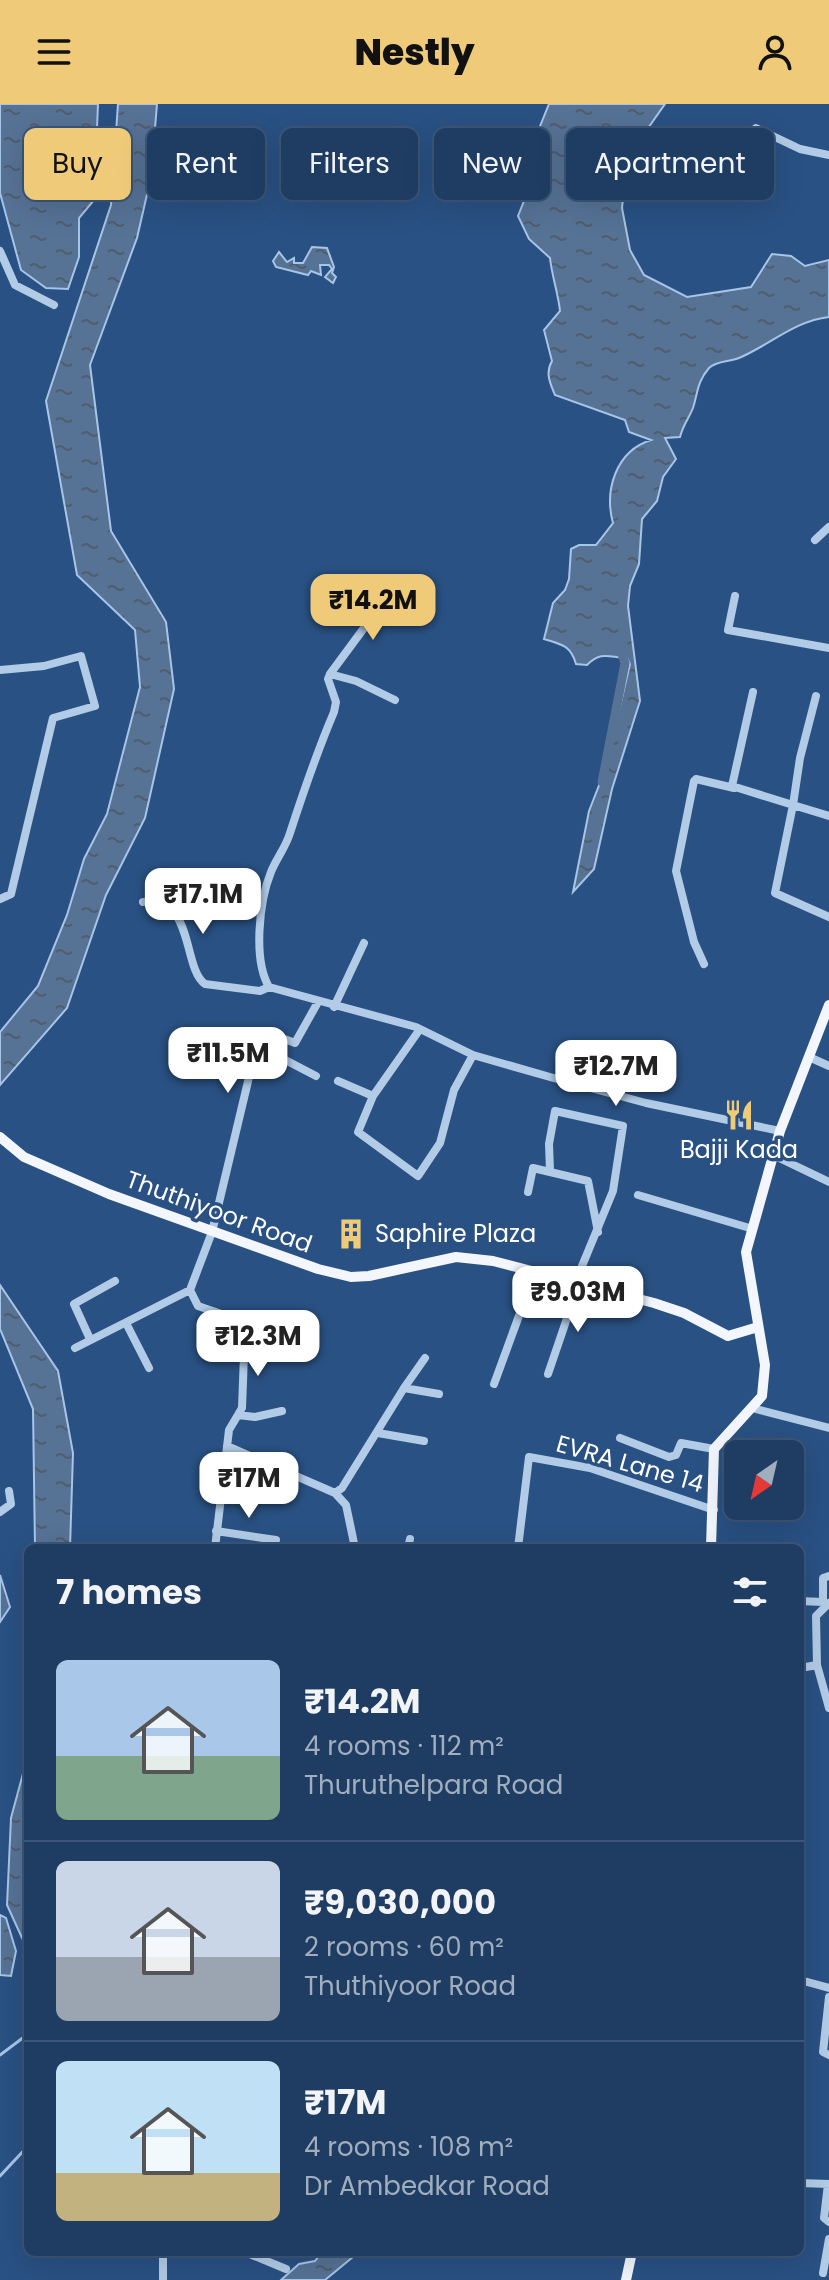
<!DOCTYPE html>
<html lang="en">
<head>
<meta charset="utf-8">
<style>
  body { margin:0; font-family:Poppins,sans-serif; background:#274468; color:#f1f3f6; height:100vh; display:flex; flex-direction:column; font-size:30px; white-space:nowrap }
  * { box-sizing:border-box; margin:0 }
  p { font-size:26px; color:#a1aebe }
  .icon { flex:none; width:44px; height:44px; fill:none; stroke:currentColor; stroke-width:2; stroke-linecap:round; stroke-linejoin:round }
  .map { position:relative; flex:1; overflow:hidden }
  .side { position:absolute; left:24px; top:1440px; width:780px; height:712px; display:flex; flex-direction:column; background:#1f3d62; border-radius:12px; box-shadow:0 8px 32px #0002,0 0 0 2px #3c5677 }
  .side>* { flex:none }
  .hud { position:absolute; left:24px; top:24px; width:782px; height:72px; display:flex; gap:16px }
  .needle { width:52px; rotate:214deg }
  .controls { position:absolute; left:724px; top:1336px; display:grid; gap:16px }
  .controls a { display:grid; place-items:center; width:80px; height:80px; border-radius:12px; background:#1f3d62; box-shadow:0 8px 32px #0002,0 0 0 2px #3c5677; font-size:40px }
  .price { position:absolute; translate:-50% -68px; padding:0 18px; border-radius:16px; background:#fff; color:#222; font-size:26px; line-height:52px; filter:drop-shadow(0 2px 4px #0008) }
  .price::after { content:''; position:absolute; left:50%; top:48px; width:24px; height:18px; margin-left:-12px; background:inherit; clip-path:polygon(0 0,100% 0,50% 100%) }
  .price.active { background:#eeca79; color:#111 }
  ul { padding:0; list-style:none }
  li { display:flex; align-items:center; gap:24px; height:200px; padding:0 32px }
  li+li { border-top:2px solid #3c5677 }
  li span { display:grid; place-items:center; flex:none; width:224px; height:160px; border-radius:12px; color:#555 }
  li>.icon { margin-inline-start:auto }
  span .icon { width:96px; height:96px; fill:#fffc; stroke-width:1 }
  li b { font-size:34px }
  h2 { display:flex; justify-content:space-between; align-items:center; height:96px; padding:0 32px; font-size:34px }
  .tag { padding:0 28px; border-radius:12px; background:#1f3d62; box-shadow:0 8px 32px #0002,0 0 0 2px #3c5677; font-size:28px; line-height:72px }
  .tag.active { background:#eeca79; color:#111 }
  header { display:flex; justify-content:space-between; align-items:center; height:104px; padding:0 32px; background:#eeca79; color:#111; font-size:36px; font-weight:800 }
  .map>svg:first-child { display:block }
  .water { fill:url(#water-ripples); stroke:#a7c5e7; stroke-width:2 }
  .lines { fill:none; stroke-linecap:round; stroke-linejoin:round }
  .stream { stroke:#a7c5e7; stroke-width:3 }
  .canal { stroke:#567295; stroke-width:9 }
  .minor { stroke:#b2cbe6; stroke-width:8 }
  .major { stroke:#f3f7fd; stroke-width:10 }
  .labels { text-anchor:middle; stroke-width:7; stroke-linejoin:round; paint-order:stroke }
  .poi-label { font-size:24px; fill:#fff; stroke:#295183 }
  .street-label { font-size:24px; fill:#fff; stroke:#295183 }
</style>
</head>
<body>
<header><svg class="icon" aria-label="menu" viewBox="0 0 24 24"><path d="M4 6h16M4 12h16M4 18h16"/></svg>Nestly<svg class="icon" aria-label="person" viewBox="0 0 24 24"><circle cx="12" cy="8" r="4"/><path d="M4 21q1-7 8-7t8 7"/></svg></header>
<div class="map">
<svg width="829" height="2176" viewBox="0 0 829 2176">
  <defs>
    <pattern id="water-ripples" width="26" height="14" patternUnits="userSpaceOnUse" patternTransform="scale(2)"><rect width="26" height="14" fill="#567295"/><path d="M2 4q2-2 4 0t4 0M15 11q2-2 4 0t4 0" fill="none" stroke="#505d6d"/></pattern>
  </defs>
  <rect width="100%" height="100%" fill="#295183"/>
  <path class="water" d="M0,0H98L94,96L79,114V153L68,185L46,184L21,166L0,89Z
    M118,0H157L151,73L137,134L90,261L111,427L166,518L174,585L145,714L106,791L67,904L0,981V928L38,882L67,811L84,755L107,710L140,583L135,526L77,471L46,297L111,101Z
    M549,0H665L639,37L626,67L622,104L630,146L644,171L687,193L751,183L772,150L791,152L805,162L829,156V213C794,217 770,241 739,254C729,258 716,257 709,264C697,278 698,288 693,304C689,314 683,321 680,333L665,334L676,355L663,373L657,397L642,415L639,460L630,482L628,502L640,597L612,685L594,765L573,788L589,707L605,666L630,560L627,554C610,554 602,546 587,561L576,560C571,542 562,540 544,535L553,499L565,486L569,475L571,445L579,441H596L613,419C604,386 616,347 651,336L629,328L625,316L555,291C550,279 545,269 552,257L544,226L560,207C558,188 552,173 550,154L529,135L518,112L528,87V52Z
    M312,143L327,144L334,163L332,169L336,173L333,179L325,173L332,165L329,161H320L321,171L311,167L308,171L276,163L273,157L279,148L287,158L294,154V159H303Z
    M0,1181L58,1267L73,1349L70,1444H35L33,1305L0,1225Z
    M0,1471L10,1503L0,1518Z
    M28,1651V1847L7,1801L11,1714Z
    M0,1811L6,1814L16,1847L11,1872L0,1871Z
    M322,2148H359L325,2176H281L299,2160L315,2157Z"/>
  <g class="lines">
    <path class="stream" d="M0,1951L28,1930
      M0,2072L28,2042"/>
    <path class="canal" d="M602,678L625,559L620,544"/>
    <path class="minor" d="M699,88L756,24L800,45L829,51
      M0,147L15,181L54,201
      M815,436L829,423
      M735,492L728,526L829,544
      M0,566L44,562L81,552L95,602L53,614L11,790L0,795
      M330,570L367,520L383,488
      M753,588L732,682L793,701L775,789L829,813
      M816,592L800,654L793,701L829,712
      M395,596L356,577L330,570L328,575L336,598L334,608C317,648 303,689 290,729C286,743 276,755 271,768C259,797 253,856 269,883L416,923L473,951L550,973L646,999L780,1027
      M143,798C195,791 182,864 205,880L260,887L269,883
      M704,860L694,838L676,767L694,677L696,675L734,684
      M334,903L364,839
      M420,925L373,992L358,1028L418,1072L440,1039L454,986L473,951
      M270,948L279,933L295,939L318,898
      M809,953L829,962
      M338,977L373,992
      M773,1051L829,1078
      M550,1067L549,1040L555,1007L623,1022L613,1087L575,1179
      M528,1088L533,1064L588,1077L598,1128
      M638,1091L753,1125
      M126,1219L149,1264
      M90,1235L74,1200L115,1177
      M75,1244L190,1186
      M548,1270L579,1179
      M494,1280L535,1168
      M404,1284L425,1254
      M752,1304L829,1324
      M238,1311L255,1313L282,1307
      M378,1329L424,1337
      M620,1334L669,1353L676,1351L681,1339L714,1345
      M227,1342L335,1389L346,1401L355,1444
      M335,1389L342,1384L404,1284L439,1290
      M0,1408L11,1400L9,1387
      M216,1427L276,1436
      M215,1444L229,1326L242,1304L245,1224L236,1215L198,1202L190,1186L212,1128L250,969L259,953L270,948L316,972
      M408,1444L410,1435
      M518,1444L529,1353L590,1364L714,1406
      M800,1497L823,1498V1474L829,1472
      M817,1561L816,1512L829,1499
      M800,1564L817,1561L829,1604
      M800,1876L829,1884
      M829,1893L823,1948L829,1951
      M800,2079L829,2080
      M828,2080L824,2114L829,2118
      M245,2148L286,2165
      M823,2169L829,2135
      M163,2176V2148"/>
    <path class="major" d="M0,1033L24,1053L109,1090L318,1165L351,1173L369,1172L456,1153L493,1157L654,1199L684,1209L728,1232L758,1223
      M711,1444L714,1345L762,1292L765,1261L746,1148L780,1027L829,901
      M626,2176L632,2148"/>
  </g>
  <defs>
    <g id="restaurant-bare" transform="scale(2.4)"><path d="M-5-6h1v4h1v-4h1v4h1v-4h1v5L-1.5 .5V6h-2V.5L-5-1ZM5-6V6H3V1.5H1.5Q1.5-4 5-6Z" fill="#eeca79" stroke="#295183" stroke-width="2.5" paint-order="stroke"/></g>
    <g id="building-bare" transform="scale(2.4)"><path d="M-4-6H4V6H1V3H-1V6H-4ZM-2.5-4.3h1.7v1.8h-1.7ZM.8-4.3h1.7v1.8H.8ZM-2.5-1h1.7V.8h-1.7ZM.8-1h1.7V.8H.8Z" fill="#eeca79" stroke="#295183" stroke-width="2.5" paint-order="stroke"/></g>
  </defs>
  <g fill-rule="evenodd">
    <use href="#restaurant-bare" x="739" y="1011"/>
    <use href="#building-bare" x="351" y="1130"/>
  </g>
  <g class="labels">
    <g class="poi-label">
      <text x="739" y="1054">Bajji Kada</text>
      <text x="375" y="1138" text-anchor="start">Saphire Plaza</text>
    </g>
    <g class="street-label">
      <text transform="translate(219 1108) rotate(20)" y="8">Thuthiyoor Road</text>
      <text transform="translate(630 1360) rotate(16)" y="8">EVRA Lane 14</text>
    </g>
  </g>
</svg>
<div class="controls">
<a><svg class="needle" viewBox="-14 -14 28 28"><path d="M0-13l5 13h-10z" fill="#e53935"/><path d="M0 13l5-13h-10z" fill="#a1aebe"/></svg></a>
</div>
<b class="price active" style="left:373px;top:538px">₹14.2M</b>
<b class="price" style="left:203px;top:832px">₹17.1M</b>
<b class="price" style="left:228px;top:991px">₹11.5M</b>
<b class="price" style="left:616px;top:1004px">₹12.7M</b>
<b class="price" style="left:578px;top:1230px">₹9.03M</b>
<b class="price" style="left:258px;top:1274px">₹12.3M</b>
<b class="price" style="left:249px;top:1416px">₹17M</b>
<div class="hud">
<a class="tag active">Buy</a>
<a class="tag">Rent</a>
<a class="tag">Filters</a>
<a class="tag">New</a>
<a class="tag">Apartment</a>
</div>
<section class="side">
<h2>7 homes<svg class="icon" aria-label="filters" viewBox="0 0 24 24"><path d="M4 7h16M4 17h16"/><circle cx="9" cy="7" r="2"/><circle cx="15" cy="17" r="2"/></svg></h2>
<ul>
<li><span style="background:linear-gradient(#a9c7e8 60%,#7fa58c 0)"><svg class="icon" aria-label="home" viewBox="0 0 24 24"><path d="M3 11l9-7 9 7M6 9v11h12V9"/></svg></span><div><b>₹14.2M</b><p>4 rooms · 112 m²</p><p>Thuruthelpara Road</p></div></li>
<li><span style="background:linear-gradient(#c9d6e8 60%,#9aa5b1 0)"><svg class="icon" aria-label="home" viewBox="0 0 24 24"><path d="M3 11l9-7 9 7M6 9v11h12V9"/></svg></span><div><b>₹9,030,000</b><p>2 rooms · 60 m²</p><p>Thuthiyoor Road</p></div></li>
<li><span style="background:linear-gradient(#bfe0f5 70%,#c2b280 0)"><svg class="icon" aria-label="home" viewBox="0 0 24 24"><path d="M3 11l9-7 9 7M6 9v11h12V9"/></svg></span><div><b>₹17M</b><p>4 rooms · 108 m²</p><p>Dr Ambedkar Road</p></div></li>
</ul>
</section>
</div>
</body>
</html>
